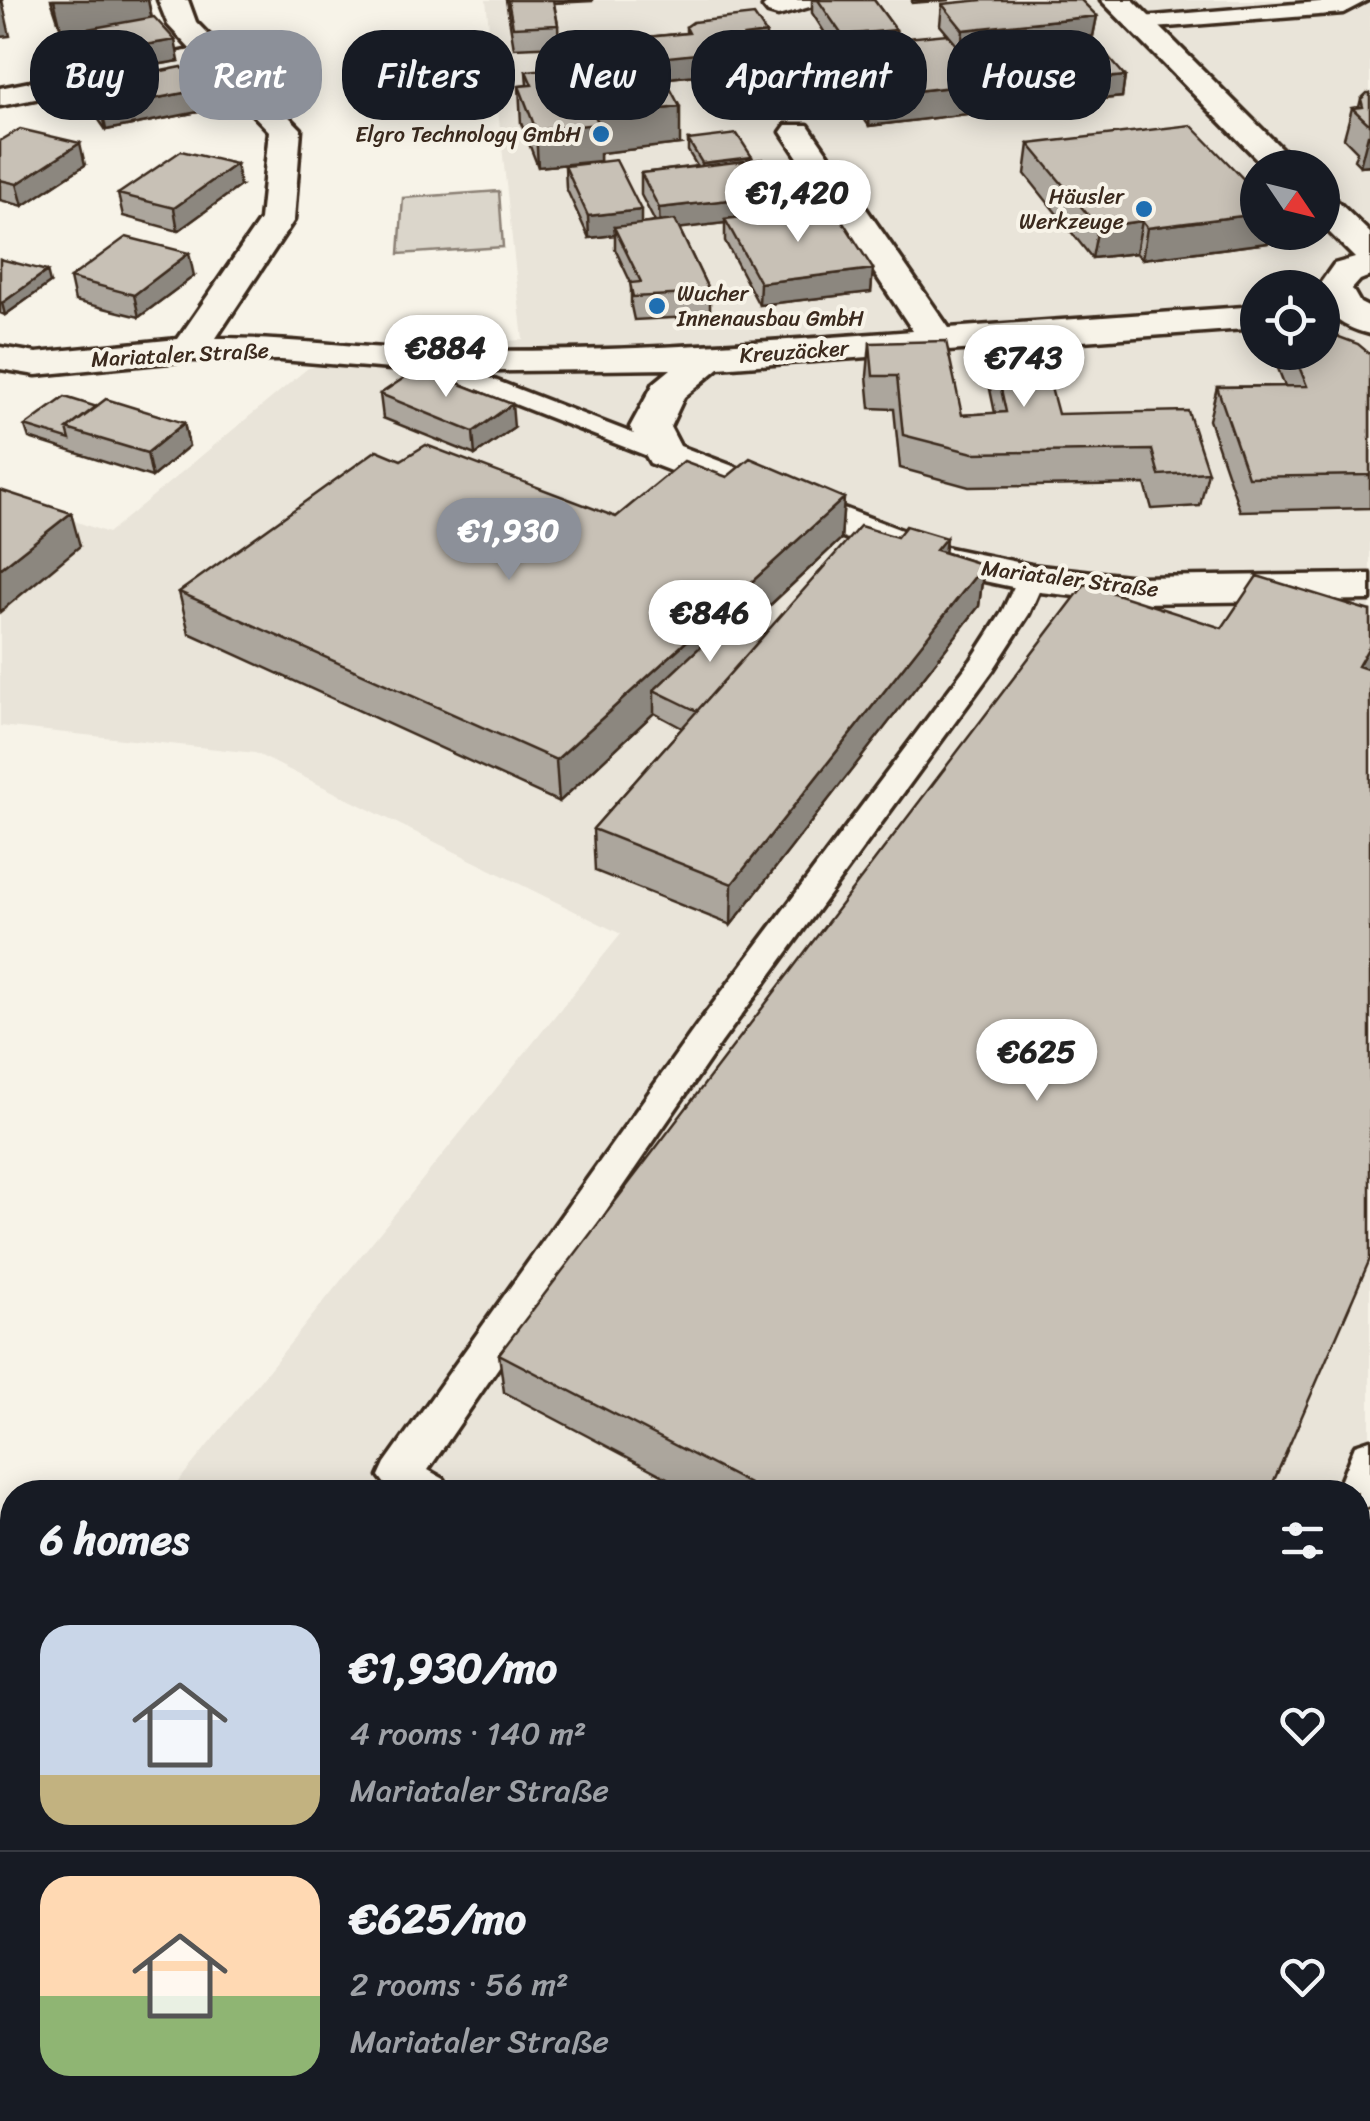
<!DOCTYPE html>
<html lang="en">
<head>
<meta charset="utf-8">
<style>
  body { margin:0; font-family:Sriracha,sans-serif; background:#20242c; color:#f1f3f6; height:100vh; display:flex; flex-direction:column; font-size:38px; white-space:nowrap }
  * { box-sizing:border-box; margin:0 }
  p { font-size:32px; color:#9ea1a6 }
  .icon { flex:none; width:55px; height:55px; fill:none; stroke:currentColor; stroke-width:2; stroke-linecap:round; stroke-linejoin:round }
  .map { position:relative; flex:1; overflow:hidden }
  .sheet { position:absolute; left:0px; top:1480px; width:1370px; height:642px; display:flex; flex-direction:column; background:#171b24; border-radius:40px 40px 0 0; box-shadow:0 5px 25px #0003 }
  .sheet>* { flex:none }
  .guide { position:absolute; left:30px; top:30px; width:1310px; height:90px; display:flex; gap:20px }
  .needle { width:65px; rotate:125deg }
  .fabs { position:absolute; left:1240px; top:150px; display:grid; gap:20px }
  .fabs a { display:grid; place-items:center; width:100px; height:100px; border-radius:50%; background:#171b24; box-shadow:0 5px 25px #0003; font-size:50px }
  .price { position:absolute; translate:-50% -85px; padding:0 22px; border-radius:35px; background:#fff; color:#222; font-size:32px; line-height:65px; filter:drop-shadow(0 2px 5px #0008) }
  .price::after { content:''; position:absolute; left:50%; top:60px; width:30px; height:22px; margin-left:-15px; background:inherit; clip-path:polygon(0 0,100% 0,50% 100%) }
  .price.selected { background:#8c9099; color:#fff }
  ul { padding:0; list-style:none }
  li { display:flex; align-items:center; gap:30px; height:250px; padding:0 40px }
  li+li { border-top:2px solid #363941 }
  li span { display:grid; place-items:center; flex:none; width:280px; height:200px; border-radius:30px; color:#555 }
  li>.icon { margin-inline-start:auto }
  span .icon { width:120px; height:120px; fill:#fffc; stroke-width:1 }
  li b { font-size:42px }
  h2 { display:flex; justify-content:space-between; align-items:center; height:120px; padding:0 40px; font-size:42px }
  .pill { padding:0 35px; border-radius:40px; background:#171b24; box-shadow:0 5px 25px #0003; font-size:35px; line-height:90px }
  .pill.selected { background:#8c9099; color:#fff }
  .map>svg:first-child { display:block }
  .built { fill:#e9e4d9; fill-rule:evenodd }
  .green { fill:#dbd6cb; stroke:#8b8074; stroke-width:2.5 }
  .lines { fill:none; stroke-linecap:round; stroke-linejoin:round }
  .lane-casing { stroke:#3b2a1e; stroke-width:7 }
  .street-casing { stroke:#3b2a1e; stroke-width:7 }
  .secondary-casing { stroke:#3b2a1e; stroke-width:7 }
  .lane { fill:#f7f3e8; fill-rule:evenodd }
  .street { fill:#f7f3e8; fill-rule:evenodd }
  .secondary { fill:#f7f3e8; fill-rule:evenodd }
  .wall { fill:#aca69d; stroke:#3b2a1e; stroke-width:2.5 }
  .shaded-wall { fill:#8c877f; stroke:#3b2a1e; stroke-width:2.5 }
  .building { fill:#c8c1b6; stroke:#3b2a1e; stroke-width:2.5 }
  .poi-dot { fill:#1f6fb2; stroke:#f7f3e8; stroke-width:4 }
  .labels { text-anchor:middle; stroke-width:8; stroke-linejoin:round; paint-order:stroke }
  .far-poi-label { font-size:22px; fill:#3b2a1e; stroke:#f7f3e8; text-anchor:end }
  .far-street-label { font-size:22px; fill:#3b2a1e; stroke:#f7f3e8 }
</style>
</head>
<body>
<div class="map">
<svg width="1370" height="2121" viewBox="0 0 1370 2121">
  <rect width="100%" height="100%" fill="#f7f3e8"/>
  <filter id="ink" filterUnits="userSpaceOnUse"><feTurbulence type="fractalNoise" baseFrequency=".01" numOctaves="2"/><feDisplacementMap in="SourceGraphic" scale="20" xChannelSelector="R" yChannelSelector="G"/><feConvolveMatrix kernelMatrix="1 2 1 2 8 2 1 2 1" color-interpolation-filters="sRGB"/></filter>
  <g filter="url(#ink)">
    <path class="built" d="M486,0H1370V2121H1027L1009,2110H1358V1492H170L621,934L255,753L0,726V509L13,499L108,533L308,368L402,347L523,340ZM1258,168H1322V232H1258ZM1258,288H1322V352H1258Z"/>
    <path class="green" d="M499,191L503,247L399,254L403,198Z"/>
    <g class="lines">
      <g class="lane-casing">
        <path id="lane" d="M1343,0H1368L1343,13L1142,29L1133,23L1142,17Z
          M427,354L673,449L677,454L673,459H655L418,366L415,361Z
          M1031,570L1045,578L1029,614L993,670L721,1043L428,1470L444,1479L450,1492H391L379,1476L385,1463L697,1025L972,659L1001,614L1021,572Z
          M1370,1440V1506L1358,1511V1492H1336L1355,1445Z"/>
      </g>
      <g class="street-casing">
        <path id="street" d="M158,0H188L196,22L301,129L294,220L216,338C287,338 357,348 428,350C590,354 752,343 913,331L781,132L786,125H808L949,328L1258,306V328L719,368L684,397L670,427L680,446L949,548L1031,565L1137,577L1370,574V600L1137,603L1031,591L923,568L650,463L630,427L654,383L671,369L427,372L281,360H190L36,375L0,369V347L36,353L178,339L260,220L269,131L205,65L0,106V88L191,50L168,25Z
          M771,0H818L813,6L778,16L768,13L763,7Z
          M1101,0H1133L1301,168H1266Z
          M1322,195L1334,198L1370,233V276L1360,280L1352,289L1360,303L1370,308V334C1345,328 1322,316 1322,288H1317L1334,264L1355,258L1322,225Z"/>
      </g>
      <g class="secondary-casing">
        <path id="secondary" d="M0,1584L12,1589V1687L0,1682Z
          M121,2110H201L205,2121H125Z"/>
      </g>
      <use href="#lane" class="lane"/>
      <use href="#street" class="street"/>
      <use href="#secondary" class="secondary"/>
    </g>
    <path class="wall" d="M51,0H148L152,18L179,61L89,76L75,53L72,32L62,33Z
      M506,0H592V1L554,3L558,25L559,46L514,48Z
      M812,0H874L896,30L895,39L987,83L984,112L869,126L833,75L834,47L812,13Z
      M942,4L1097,16L1093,36L1052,41L1125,76L1122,97L1009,108L975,62L976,49L961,50L940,25Z
      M686,27L766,54L750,56L749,65L743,70L659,79L647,58V37L686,33Z
      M526,71L680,144L600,153V161L538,167L521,123L519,86L527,85Z
      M85,86L203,111L106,130L90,107Z
      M1370,93V165L1360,166L1354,160L1357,151L1344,138L1352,108L1359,107L1361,99Z
      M688,140L752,160L782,212L873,269L871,292L759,305L725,241V223L679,228L710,293V316L634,320L631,306V283L615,249V235L589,238L566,188L565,166L641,224L655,222L641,195V173L697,166L688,151Z
      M0,141L85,165L23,206L0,200Z
      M1029,144L1267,243L1142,259L1136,253L1092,258L1025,174Z
      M240,186L178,231L123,216L118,194Z
      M0,259L50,283L5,315L0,313Z
      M194,276L139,317L75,301L70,278Z
      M990,338L1058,414L1208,472L1200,506L1152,509L1145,484L969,487L900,468L894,409L870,408L867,376L870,343L962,415L995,413L986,370Z
      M1281,352L1370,354V508L1240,511L1209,420L1217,387L1285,386L1277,366Z
      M380,394L514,428L475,455L383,418Z
      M97,407L184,423L189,446L152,477L29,438L25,426Z
      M401,460L616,517L727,477L844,498L841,539L747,627L765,634L944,552L984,565L979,606L731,925L595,871L593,829L682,728L654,713L559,802L189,633L179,592Z
      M1370,611V664L1367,669L1269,1492H694L504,1392L499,1354L1222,628Z"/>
    <path class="shaded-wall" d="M0,0H2L10,36L0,37Z
      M54,0H148L152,21L62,33Z
      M912,0H950L912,3Z
      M1097,16L1093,36L983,48L977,41L976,49L961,50L963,30Z
      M896,30L894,51L841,56L842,35Z
      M766,33V54L750,56L749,65L743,70L659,79V58L744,36Z
      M175,40L179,61L89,76L84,55Z
      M1125,76L1122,97L1009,108L1012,87Z
      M987,83L984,112L869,126L871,96Z
      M199,90L203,111L106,130L102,109Z
      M680,107V144L600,153V161L538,167L536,130L595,116Z
      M1368,135H1370V165L1360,166Z
      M80,143L85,165L23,206L17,184Z
      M752,157V168L702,175V163Z
      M236,164L240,186L178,231L174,208Z
      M782,194V216L725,219V223L660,231L659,208Z
      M641,210V232L614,227L615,235L589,238L588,216Z
      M1258,214V232H1270L1267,243L1142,259L1147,228Z
      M1142,221L1136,253L1092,258L1098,227Z
      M189,253L194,276L139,317L134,295Z
      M873,269L871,292L759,305L760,283Z
      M47,271L50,283L5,315L2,303Z
      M512,404L514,428L475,455L473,432Z
      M184,423L189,446L152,477L147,453Z
      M844,498L841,539L670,698L654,690V713L559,802L556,760Z
      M71,513L80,546L0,612V569Z
      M946,538L941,580L936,550Z
      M984,565L979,606L731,925L732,884Z
      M1370,645V663L1344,707L1358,666Z"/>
    <path class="building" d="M508,0H553L558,25L513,27Z
      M818,0H874L896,30L842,35Z
      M982,0H1081L1097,16L963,30L942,4Z
      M754,15L766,33L744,36L750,44L744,49L659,58L647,37L689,33L686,27L693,22Z
      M154,17L175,40L84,55L71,32Z
      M947,34L987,83L871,96L834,45Z
      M1048,35L1053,41L1092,38L1125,76L1012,87L977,41Z
      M646,59L659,84L670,88L680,107L595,116L599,124L536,130L519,86L532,85L526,71Z
      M182,67L199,90L102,109L85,86Z
      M1367,93H1370V125L1352,108L1363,107L1361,99Z
      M1191,125L1258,194V214L1147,228L1142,221L1098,227L1029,144Z
      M20,129L80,143L17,184L0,180V141Z
      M737,134L752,157L702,163L688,140Z
      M181,151L236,164L174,208L118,194Z
      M762,159L782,194L659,208L641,173Z
      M616,160L641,210L588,216L565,166Z
      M833,206L873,269L760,283L725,219Z
      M675,220L710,293L633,297L630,283L641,282L614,227Z
      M126,237L189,253L134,295L70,278Z
      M0,259L47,271L2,303L0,302Z
      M1322,335H1334L1358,344L1370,354V475L1248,477L1217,387L1307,386L1293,352H1322Z
      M990,338L1038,339L1058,414L1188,411L1208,472L1159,475L1152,450L973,453L903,435L897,376H873L870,343L946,341L962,415L1006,412Z
      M419,368L512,404L473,432L380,394Z
      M65,397L97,407L67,429L70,440L25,426Z
      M106,399L184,423L147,453L67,429Z
      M426,445L616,517L684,461L727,477L750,458L844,498L556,760L179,592L377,450L401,460Z
      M0,490L71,513L0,569Z
      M860,526L897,537L906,526L946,538L936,550L984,565L732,884L593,829Z
      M1257,576L1370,611V645L1358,666L1370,670V1259L1269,1492H765L499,1354L1085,584L1222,628Z
      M729,620L765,634L697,711L654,690Z"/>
  </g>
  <g class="poi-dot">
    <circle cx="601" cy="134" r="10"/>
    <circle cx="1144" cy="209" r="10"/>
    <circle cx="657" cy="306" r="10"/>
  </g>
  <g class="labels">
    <g class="far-poi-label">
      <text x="581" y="142">Elgro Technology GmbH</text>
      <text x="1124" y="204">Häusler<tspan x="1124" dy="25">Werkzeuge</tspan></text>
      <text x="677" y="301" text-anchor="start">Wucher<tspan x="677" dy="25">Innenausbau GmbH</tspan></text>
    </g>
    <g class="far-street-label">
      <text transform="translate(794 351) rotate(-4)" y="8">Kreuzäcker</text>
      <text transform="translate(180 354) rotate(-3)" y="8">Mariataler Straße</text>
      <text transform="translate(1070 578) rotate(7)" y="8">Mariataler Straße</text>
    </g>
  </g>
</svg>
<div class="fabs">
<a><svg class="needle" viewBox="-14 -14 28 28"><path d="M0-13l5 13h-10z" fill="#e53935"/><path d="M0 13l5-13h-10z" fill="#9ea1a6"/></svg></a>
<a><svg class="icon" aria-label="locate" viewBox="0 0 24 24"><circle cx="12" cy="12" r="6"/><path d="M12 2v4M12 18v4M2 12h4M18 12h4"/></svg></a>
</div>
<b class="price" style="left:798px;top:245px">€1,420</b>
<b class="price" style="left:446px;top:400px">€884</b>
<b class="price" style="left:1024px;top:410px">€743</b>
<b class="price selected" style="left:509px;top:583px">€1,930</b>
<b class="price" style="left:710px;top:665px">€846</b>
<b class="price" style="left:1037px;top:1104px">€625</b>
<div class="guide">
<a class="pill">Buy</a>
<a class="pill selected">Rent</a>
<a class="pill">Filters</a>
<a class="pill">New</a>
<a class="pill">Apartment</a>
<a class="pill">House</a>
</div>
<section class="sheet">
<h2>6 homes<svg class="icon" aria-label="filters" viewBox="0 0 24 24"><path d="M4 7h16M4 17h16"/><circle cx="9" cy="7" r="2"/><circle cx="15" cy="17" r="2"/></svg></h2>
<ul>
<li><span style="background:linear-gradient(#c9d6e8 75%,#c2b280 0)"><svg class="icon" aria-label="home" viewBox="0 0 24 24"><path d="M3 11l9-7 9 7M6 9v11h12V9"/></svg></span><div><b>€1,930/mo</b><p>4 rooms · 140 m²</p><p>Mariataler Straße</p></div><svg class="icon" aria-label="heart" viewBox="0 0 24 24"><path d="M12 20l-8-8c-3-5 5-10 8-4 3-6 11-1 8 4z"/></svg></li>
<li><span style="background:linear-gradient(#ffd9b3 60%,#8fb573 0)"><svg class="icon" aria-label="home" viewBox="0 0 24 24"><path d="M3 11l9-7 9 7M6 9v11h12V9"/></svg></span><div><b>€625/mo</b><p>2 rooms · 56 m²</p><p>Mariataler Straße</p></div><svg class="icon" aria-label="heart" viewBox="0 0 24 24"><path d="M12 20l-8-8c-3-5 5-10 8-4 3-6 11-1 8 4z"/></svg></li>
</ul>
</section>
</div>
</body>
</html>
